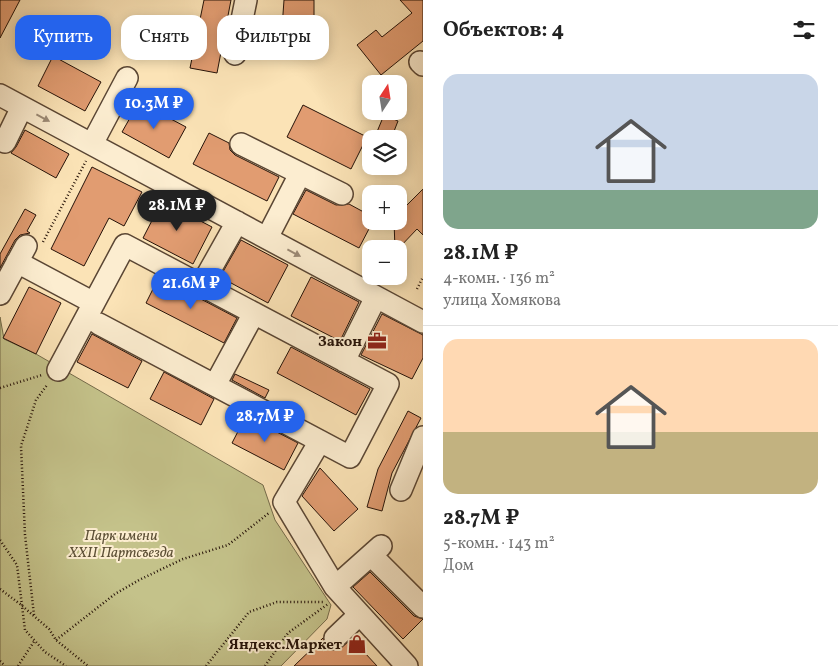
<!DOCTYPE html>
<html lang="ru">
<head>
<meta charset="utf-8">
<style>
  body { margin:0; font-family:Vollkorn,serif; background:#f6f6f6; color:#222; height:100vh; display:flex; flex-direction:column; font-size:19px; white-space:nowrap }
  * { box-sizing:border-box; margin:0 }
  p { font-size:16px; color:#767676 }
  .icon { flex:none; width:28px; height:28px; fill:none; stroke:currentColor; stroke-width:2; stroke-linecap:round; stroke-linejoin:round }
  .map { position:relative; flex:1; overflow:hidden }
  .details { display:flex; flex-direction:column; background:#fff; width:415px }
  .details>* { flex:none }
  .guide { position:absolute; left:15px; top:15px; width:332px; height:45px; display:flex; gap:10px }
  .needle { width:32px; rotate:12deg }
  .buttons { position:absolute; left:362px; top:75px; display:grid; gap:10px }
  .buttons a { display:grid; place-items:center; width:45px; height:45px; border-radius:10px; background:#fff; box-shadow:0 2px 12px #0003; font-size:25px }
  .price { position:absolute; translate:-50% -42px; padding:0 11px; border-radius:18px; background:#2563eb; color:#fff; font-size:16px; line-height:32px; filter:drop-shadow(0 1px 2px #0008) }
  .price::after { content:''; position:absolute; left:50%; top:30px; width:15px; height:11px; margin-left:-8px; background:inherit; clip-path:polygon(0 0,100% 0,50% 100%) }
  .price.selected { background:#222; color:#fff }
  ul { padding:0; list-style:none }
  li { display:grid; align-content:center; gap:10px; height:265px; padding:0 20px }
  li+li { border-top:1px solid #e0e0e0 }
  li span { display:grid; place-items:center; height:155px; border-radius:15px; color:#555 }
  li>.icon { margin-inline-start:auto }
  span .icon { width:90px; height:90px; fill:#fffc; stroke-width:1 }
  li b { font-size:21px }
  h2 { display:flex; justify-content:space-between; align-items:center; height:60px; padding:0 20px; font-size:21px }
  .chip { padding:0 18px; border-radius:15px; background:#fff; box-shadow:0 2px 12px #0003; font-size:18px; line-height:45px }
  .chip.selected { background:#2563eb; color:#fff }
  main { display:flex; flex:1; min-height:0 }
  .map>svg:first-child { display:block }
  .green { fill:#c4c28a; stroke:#746a49 }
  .building { fill:#e19c71; stroke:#251208 }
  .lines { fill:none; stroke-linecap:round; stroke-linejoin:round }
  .minor-casing { stroke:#5a4634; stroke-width:24 }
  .path { stroke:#251208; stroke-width:2.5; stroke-dasharray:1 2.5; stroke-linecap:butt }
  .minor { stroke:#fcedd0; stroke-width:21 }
  .oneway { fill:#9b8a76 }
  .labels { text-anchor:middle; stroke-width:4; stroke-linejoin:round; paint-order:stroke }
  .poi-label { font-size:15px; font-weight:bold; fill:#251208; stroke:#fcedd0; text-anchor:end }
  .park-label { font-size:15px; font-style:italic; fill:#5d5036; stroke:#fcedd0 }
</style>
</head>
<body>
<main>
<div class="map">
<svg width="423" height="666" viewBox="0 0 423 666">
  <rect width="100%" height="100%" fill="#fbe3b6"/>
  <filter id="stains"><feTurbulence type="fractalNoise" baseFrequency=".004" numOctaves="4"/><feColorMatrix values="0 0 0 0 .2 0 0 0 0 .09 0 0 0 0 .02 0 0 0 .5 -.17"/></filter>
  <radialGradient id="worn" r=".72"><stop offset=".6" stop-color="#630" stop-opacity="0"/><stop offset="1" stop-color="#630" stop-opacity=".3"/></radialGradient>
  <path class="green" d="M0,317L4,339L36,354L263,485L275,520L331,605L327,619L281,666H0Z"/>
  <path class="building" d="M0,0H20L0,38Z
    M204,0H231L217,73L190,68Z
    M284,0H314V19L318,26L289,40L282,28Z
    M400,0H423V41L381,75L357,45L376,30L382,37L412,13Z
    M53,56L101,82L85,111L38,86Z
    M139,102L186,127L169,158L122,132Z
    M303,105L367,137L351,169L287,137Z
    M384,115L398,121L391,139H374Z
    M25,130L69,154L56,178L11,153L16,147Z
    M209,133L229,143L230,150L235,155L279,177L267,201L193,164Z
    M92,167L142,192L124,226L109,218L84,266L51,249Z
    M423,189V235L417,229L398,249H395L394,221H399L400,212Z
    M306,190L336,205L349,204L371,216V225L359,248L293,214Z
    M162,201L212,227L193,264L143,238Z
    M25,209L36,215L27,231L30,233L20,235L15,240L0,268V254Z
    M241,240L288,265L268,303L220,277Z
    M159,277L237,318L224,343L146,303Z
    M311,277L359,302L340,341L291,316Z
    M29,287L61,303L36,354L3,338Z
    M382,314L423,335V358L412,379L361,355Z
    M92,334L142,361L128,388L77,362Z
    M291,347L370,389L356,415L277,373Z
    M164,372L214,399L201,425L150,399Z
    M235,374L269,390L265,398L232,380Z
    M408,411L421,418L392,473L382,511L367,507L378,469Z
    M246,416L298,443L284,470L232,443Z
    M320,468L358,509L334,531L302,496Z
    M370,572L414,616L423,619L403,639L353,587Z
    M323,638L326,646L332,650H338L352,639L377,666H294Z"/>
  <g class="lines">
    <g class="minor-casing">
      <path id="minor" d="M235,54L246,0
        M420,62L423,65
        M0,95L423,322
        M5,142L22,107
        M92,144L127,78
        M241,144L342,194
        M267,238L300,174
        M17,262L94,303
        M201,286L237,222
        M0,294L26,246
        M344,361L376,297
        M58,370L125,245L388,384L350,457L99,324
        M215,385L254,313
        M320,441L284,502L335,587L407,666
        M401,490L423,437
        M371,555L423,607
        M335,587L381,546
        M335,638L359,615"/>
    </g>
    <path class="path" d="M43,242L86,161
      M417,289L423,277
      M0,388L42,375
      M0,540L17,565L25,630L45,652L66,666
      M0,589L20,604L49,629L56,640L88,666
      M34,615L25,535L21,446L36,400L47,385
      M56,640L115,594L139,580L183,559L228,545L269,513
      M0,661L5,666
      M18,666L35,640
      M206,666L249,612L277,602H324
      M265,666L288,633L328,604"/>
    <use href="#minor" class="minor"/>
  </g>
  <defs><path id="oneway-solid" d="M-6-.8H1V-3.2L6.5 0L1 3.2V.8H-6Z" transform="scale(1.25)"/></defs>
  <g class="oneway">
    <use href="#oneway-solid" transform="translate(43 118) rotate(28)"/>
    <use href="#oneway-solid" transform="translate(294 253) rotate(28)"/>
  </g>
  <defs>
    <g id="office-bare" transform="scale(1.5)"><path d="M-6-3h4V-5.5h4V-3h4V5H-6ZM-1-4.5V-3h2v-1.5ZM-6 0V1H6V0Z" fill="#8f2418" stroke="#fcedd0" stroke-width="2.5" paint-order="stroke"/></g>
    <g id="shop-bare" transform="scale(1.5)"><path d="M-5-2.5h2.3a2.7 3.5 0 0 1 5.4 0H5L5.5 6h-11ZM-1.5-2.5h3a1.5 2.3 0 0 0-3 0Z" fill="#8f2418" stroke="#fcedd0" stroke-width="2.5" paint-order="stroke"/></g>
  </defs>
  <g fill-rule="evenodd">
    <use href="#office-bare" x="377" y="341"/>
    <use href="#shop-bare" x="357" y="644"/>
  </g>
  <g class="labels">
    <g class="poi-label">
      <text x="362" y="346">Закон</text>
      <text x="342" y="649">Яндекс.Маркет</text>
    </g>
    <g class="park-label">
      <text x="121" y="540">Парк имени<tspan x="121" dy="17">XXII Партсъезда</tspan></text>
    </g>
  </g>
  <rect width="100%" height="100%" filter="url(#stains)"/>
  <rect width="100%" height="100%" fill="url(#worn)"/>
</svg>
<div class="buttons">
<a><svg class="needle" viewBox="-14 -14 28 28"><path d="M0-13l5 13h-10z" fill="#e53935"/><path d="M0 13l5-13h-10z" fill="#767676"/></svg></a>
<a><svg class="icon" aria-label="layers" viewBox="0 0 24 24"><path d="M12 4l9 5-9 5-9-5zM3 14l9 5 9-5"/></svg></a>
<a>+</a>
<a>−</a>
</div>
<b class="price" style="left:154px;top:130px">10.3M ₽</b>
<b class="price selected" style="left:177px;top:232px">28.1M ₽</b>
<b class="price" style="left:191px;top:310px">21.6M ₽</b>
<b class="price" style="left:265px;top:443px">28.7M ₽</b>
<div class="guide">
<a class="chip selected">Купить</a>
<a class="chip">Снять</a>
<a class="chip">Фильтры</a>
</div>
</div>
<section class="details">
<h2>Объектов: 4<svg class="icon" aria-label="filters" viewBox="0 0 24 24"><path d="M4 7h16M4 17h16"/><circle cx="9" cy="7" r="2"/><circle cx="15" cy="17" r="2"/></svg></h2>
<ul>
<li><span style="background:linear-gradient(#c9d6e8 75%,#7fa58c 0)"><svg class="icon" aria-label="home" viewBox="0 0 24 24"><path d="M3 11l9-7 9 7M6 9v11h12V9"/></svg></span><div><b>28.1M ₽</b><p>4-комн. · 136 m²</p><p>улица Хомякова</p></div></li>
<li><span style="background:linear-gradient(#ffd9b3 60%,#c2b280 0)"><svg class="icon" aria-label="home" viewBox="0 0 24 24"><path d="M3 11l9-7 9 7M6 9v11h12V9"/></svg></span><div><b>28.7M ₽</b><p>5-комн. · 143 m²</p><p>Дом</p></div></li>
</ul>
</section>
</main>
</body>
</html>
